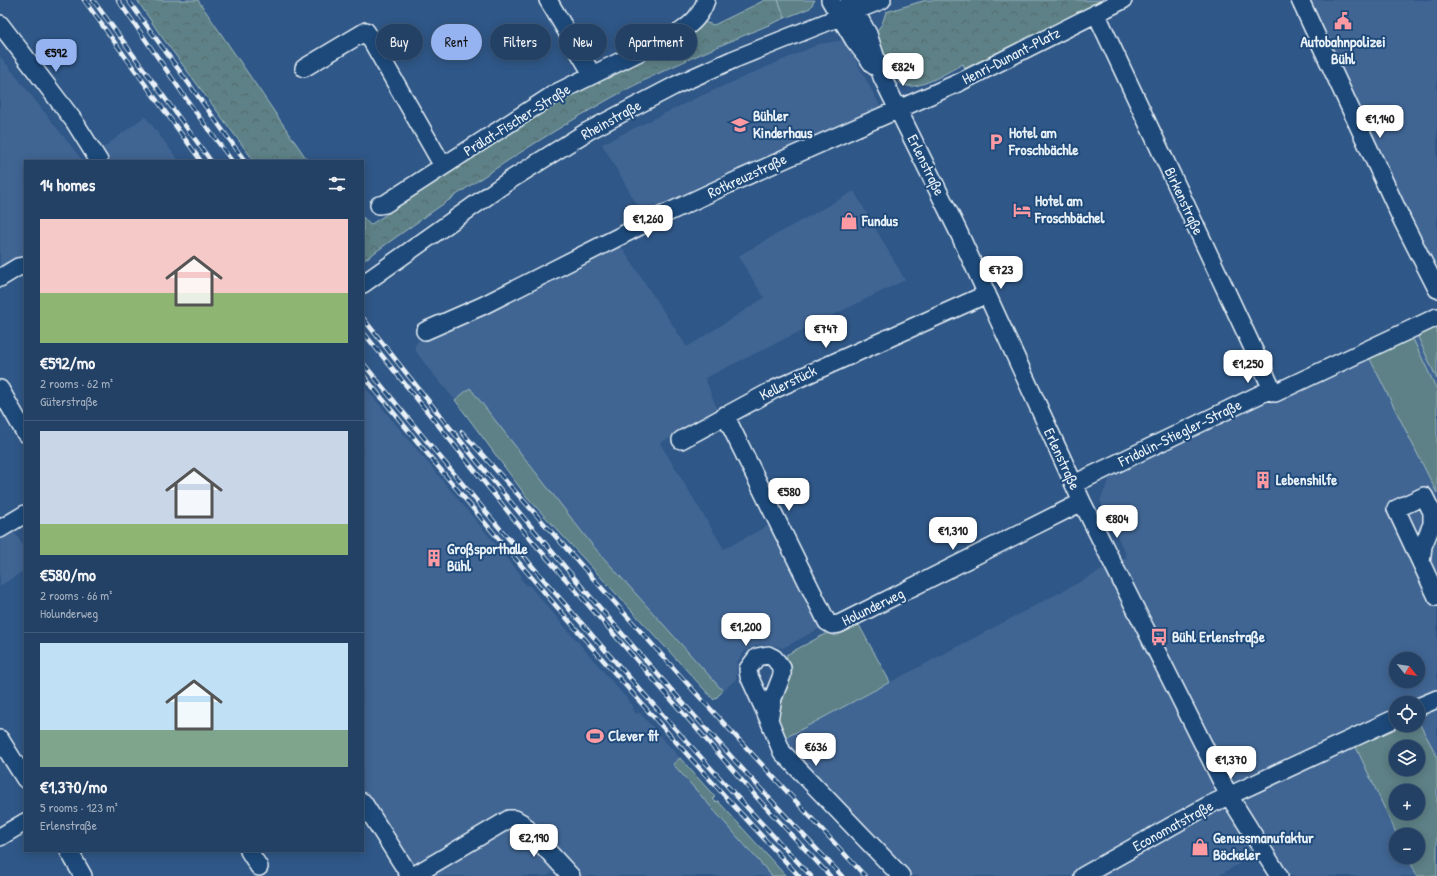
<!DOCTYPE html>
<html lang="en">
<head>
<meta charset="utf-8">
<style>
  body { margin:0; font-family:"Patrick Hand",sans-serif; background:#2b486b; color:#f1f3f6; height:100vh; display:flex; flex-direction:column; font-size:15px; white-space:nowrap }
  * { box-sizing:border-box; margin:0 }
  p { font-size:13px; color:#a3afbf }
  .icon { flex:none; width:22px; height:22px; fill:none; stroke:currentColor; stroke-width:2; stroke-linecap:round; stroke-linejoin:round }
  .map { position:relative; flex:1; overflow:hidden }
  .side { position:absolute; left:24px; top:160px; width:340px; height:692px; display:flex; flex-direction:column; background:#234165; border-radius:0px; box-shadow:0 2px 10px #0003,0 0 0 1px #405a79 }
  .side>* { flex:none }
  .banner { position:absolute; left:376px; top:24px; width:380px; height:36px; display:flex; gap:8px }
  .needle { width:26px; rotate:120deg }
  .fabs { position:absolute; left:1389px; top:652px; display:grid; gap:8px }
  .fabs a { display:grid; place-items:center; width:36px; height:36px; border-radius:50%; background:#234165; box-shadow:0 2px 10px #0003,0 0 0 1px #405a79; font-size:20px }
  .price { position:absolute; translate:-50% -34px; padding:0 9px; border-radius:8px; background:#fff; color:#222; font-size:13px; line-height:26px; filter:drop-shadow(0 1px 2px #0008) }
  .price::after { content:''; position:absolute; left:50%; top:24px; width:12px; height:9px; margin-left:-6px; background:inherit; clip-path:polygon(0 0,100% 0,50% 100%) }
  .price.current { background:#95b2f1; color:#111 }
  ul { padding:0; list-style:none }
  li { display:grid; align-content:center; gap:8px; height:212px; padding:0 16px }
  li+li { border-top:1px solid #405a79 }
  li span { display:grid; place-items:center; height:124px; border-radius:0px; color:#555 }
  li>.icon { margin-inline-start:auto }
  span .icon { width:72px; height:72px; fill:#fffc; stroke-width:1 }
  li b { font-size:17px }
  h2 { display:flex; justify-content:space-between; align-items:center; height:48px; padding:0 16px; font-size:17px }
  .chip { padding:0 14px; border-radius:18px; background:#234165; box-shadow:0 2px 10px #0003,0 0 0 1px #405a79; font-size:14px; line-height:36px }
  .chip.current { background:#95b2f1; color:#111 }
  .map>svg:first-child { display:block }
  .built { fill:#3f6593; fill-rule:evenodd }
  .green { fill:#5d8186; stroke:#a2b9bf; fill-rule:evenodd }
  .forest { fill:url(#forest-crowns); stroke:#a2b9bf }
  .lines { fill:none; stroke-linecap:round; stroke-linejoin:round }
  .minor-casing { stroke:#e8f1f8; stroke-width:20 }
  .minor { stroke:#1f4a7a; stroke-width:17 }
  .rail-casing { stroke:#e8f1f8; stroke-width:4.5 }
  .rail { stroke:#1f4a7a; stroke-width:3; stroke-dasharray:9; stroke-linecap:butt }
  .labels { text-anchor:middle; stroke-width:4; stroke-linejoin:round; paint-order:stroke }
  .poi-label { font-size:15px; font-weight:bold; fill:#e8f1f8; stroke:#1f4a7a; text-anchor:start }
  .street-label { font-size:15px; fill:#e8f1f8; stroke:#1f4a7a }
</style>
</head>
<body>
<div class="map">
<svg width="1437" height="876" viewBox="0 0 1437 876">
  <defs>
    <pattern id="forest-crowns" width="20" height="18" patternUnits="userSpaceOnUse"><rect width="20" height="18" fill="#5d8186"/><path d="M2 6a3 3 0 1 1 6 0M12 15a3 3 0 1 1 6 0" fill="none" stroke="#546a6e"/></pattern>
  </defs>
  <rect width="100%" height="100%" fill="#2f5787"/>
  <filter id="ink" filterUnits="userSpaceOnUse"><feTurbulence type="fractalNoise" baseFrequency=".025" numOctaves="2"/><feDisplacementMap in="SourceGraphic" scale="8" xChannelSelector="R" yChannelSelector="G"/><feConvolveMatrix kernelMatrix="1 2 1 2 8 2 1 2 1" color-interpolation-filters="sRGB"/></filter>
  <g filter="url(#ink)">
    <path class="built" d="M1311,0H1437V272Z
      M845,40L880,106L643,215L602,144L696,98L819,44Z
      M0,56L83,161H25V276L23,273L0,288Z
      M145,116L179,161H86Z
      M854,191L905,280L705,378L719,414L660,443L724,549L773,523L824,626L783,648L768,644L756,645L745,651L737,662L736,679L723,691L593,546L470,388L455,400L428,368L415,350V345L421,338L620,245L687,347L764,298L738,256Z
      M1437,326V876H1272L1258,853L1218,876H911L783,739L1127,557L1100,500L1112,474L1271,395L1275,402ZM1396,659H1418V681H1396ZM1396,703H1418V725H1396ZM1396,747H1418V769H1396ZM1396,791H1418V813H1396ZM1396,835H1418V857H1396Z
      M363,385L522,576L520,578L527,586L528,584L634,707L632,709L637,714L639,712L680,758L673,764L772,876H570L562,867L547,876H411L363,802Z
      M5,519L25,548V570L0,586V522Z"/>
    <path class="green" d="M778,0H815L810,8L785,18Z
      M1433,327H1437V379L1417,335Z
      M1412,337L1437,390V493L1369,357Z
      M470,388L593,546L723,691L714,700L526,496L455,400Z
      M859,625L890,682L783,739C770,709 788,698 792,670L786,655L827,633L836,636Z
      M1418,721L1437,756V876H1417L1408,857H1418V835H1397L1355,745L1396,725H1418ZM1396,747H1418V769H1396ZM1396,791H1418V813H1396Z
      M680,758L715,797L713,799L716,802L718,801L786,876H772L673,764Z"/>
    <path class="forest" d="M137,0H198L308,161H254L159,33Z
      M765,0H778L785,18C727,43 666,67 611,98C525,146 443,203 363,261V217L370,225L558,102L692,31L700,21L714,25Z
      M926,0H1104L965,69L963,64C948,71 913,96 899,82C891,74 881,44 875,33L882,24L886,12Z"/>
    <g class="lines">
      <g class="minor-casing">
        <path id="minor" d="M548,0L592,74
          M830,0L854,40L874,66
          M849,0L868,34L882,77L958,231L1082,502L1229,796L1279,876
          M1300,0L1403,222L1437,289
          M1096,13L1272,389
          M0,24L74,121L99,161
          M304,68L366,31L443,166
          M379,205L385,204L556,93L680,32C693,23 701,15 706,0
          M0,278L18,267L25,266
          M363,284L510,180L588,131L676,85L732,60L882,0
          M425,331L482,306L652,220L742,178L958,83L1123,0
          M0,389L25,433
          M725,415L827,622L832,625L839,624L1082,502
          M681,440L775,389L987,294
          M1074,484L1267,391L1272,389L1275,393L1437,317
          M0,529L25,514
          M1421,563L1423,546L1432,524V512L1424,496L1396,509L1437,597
          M1418,707L1437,699
          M769,720L749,676L748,669L757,657L768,655L774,658L782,668V675L773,698L769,720L782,752L901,876
          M0,739L25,779
          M363,802L410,876
          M0,837L25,822
          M69,851L83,876
          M249,851L259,867
          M413,876L509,819H515L522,823L571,876
          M1083,876L1207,806L1396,718"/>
      </g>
      <use href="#minor" class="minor"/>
      <g class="rail-casing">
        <path id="rail" d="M84,0L201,161
          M93,0L211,161
          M118,0L194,110L232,161
          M128,0L245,161
          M363,318C513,511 673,698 842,876
          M363,332L526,534L760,801L830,876
          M363,363C506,540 655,711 811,876
          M363,375C502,547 648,715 799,876
          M462,432L694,691L865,876"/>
      </g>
      <use href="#rail" class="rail"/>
    </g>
  </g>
  <defs>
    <g id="civic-bare" transform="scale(1.38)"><path d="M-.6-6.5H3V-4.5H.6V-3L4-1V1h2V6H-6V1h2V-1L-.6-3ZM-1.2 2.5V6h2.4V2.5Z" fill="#ff9aa2" stroke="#1f4a7a" stroke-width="2.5" paint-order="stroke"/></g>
    <g id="school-bare" transform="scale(1.38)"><path d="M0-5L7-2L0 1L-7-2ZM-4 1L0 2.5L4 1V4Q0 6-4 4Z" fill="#ff9aa2" stroke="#1f4a7a" stroke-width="2.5" paint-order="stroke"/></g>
    <g id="parking-bare" transform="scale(1.38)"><path d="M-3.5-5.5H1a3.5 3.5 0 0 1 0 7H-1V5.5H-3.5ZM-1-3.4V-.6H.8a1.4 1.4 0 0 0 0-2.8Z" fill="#ff9aa2" stroke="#1f4a7a" stroke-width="2.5" paint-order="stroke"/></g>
    <g id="hotel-bare" transform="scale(1.38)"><path d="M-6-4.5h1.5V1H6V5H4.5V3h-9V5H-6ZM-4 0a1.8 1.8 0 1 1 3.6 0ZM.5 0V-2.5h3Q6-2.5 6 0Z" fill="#ff9aa2" stroke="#1f4a7a" stroke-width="2.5" paint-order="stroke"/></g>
    <g id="shop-bare" transform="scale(1.38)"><path d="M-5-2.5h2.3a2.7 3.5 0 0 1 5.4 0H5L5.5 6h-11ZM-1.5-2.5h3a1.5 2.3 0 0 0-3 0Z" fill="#ff9aa2" stroke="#1f4a7a" stroke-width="2.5" paint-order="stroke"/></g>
    <g id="building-bare" transform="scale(1.38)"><path d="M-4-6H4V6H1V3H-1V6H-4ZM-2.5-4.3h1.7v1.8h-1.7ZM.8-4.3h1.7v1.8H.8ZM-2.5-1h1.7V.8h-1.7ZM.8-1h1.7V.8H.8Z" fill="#ff9aa2" stroke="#1f4a7a" stroke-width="2.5" paint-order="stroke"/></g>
    <g id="bus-bare" transform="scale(1.38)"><path d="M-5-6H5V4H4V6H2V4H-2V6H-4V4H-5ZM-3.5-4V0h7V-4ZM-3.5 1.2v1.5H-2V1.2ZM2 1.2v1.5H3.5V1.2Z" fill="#ff9aa2" stroke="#1f4a7a" stroke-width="2.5" paint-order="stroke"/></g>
    <g id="stadium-bare" transform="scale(1.38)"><path d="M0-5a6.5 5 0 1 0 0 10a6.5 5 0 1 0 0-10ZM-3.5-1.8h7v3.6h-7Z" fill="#ff9aa2" stroke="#1f4a7a" stroke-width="2.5" paint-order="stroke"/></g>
  </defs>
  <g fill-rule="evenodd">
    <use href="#civic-bare" x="1343" y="21"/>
    <use href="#school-bare" x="740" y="125"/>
    <use href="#parking-bare" x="996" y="142"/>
    <use href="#hotel-bare" x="1022" y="210"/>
    <use href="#shop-bare" x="849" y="221"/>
    <use href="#building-bare" x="1263" y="480"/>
    <use href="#building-bare" x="434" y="558"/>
    <use href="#bus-bare" x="1159" y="637"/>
    <use href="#stadium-bare" x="595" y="736"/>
    <use href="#shop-bare" x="1200" y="847"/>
  </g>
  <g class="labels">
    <g class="poi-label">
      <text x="1343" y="47" text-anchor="middle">Autobahnpolizei<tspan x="1343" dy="17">Bühl</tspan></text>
      <text x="753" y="121">Bühler<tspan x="753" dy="17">Kinderhaus</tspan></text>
      <text x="1009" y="138">Hotel am<tspan x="1009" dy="17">Froschbächle</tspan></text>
      <text x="1035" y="206">Hotel am<tspan x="1035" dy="17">Froschbächel</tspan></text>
      <text x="862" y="226">Fundus</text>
      <text x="1276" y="485">Lebenshilfe</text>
      <text x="447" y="554">Großsporthalle<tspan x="447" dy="17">Bühl</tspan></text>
      <text x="1172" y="642">Bühl Erlenstraße</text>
      <text x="608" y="741">Clever fit</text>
      <text x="1213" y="843">Genussmanufaktur<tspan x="1213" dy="17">Böckeler</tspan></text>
    </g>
    <g class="street-label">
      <text transform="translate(1011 56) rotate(-27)" y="5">Henri-Dunant-Platz</text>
      <text transform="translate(517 120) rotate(-32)" y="5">Prälat-Fischer-Straße</text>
      <text transform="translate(611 120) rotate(-29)" y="5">Rheinstraße</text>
      <text transform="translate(926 165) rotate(64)" y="5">Erlenstraße</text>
      <text transform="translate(747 176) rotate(-25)" y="5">Rotkreuzstraße</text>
      <text transform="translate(1184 201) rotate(65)" y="5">Birkenstraße</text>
      <text transform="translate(788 383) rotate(-26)" y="5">Kellerstück</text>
      <text transform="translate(1180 433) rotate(-26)" y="5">Fridolin-Stiegler-Straße</text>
      <text transform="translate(1062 459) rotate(65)" y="5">Erlenstraße</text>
      <text transform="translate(873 607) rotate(-26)" y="5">Holunderweg</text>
      <text transform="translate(1173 826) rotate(-29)" y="5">Economatstraße</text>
    </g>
  </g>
</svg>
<div class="fabs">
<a><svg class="needle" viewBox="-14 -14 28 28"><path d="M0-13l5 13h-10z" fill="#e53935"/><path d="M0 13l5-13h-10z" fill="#a3afbf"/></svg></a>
<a><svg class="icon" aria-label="locate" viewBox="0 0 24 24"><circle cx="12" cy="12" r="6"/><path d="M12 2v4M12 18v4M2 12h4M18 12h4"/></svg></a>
<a><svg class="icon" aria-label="layers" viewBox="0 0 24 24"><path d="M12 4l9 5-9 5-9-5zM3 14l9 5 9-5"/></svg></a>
<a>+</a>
<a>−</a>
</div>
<b class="price current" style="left:56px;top:73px">€592</b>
<b class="price" style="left:903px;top:87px">€824</b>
<b class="price" style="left:1380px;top:139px">€1,140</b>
<b class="price" style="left:648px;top:239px">€1,260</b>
<b class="price" style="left:1001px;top:290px">€723</b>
<b class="price" style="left:826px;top:349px">€747</b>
<b class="price" style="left:1248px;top:384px">€1,250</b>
<b class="price" style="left:789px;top:512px">€580</b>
<b class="price" style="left:1117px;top:539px">€804</b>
<b class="price" style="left:953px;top:551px">€1,310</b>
<b class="price" style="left:746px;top:647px">€1,200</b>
<b class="price" style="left:816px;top:767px">€636</b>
<b class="price" style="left:1231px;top:780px">€1,370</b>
<b class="price" style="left:534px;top:858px">€2,190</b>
<div class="banner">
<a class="chip">Buy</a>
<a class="chip current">Rent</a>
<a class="chip">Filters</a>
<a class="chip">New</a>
<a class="chip">Apartment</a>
</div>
<section class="side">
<h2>14 homes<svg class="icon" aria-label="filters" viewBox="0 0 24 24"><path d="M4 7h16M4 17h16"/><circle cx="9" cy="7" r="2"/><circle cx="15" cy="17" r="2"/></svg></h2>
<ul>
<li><span style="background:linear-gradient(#f6c9c9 60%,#8fb573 0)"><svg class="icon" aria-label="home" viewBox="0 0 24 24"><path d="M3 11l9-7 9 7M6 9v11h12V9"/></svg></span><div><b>€592/mo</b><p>2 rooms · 62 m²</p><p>Güterstraße</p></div></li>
<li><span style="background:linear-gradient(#c9d6e8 75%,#8fb573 0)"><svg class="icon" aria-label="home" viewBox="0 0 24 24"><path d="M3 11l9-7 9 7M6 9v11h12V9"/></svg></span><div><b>€580/mo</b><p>2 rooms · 66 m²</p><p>Holunderweg</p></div></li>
<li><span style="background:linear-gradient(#bfe0f5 70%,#7fa58c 0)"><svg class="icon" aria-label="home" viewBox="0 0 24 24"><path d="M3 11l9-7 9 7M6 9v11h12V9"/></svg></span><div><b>€1,370/mo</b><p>5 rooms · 123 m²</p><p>Erlenstraße</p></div></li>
</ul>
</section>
</div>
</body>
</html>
